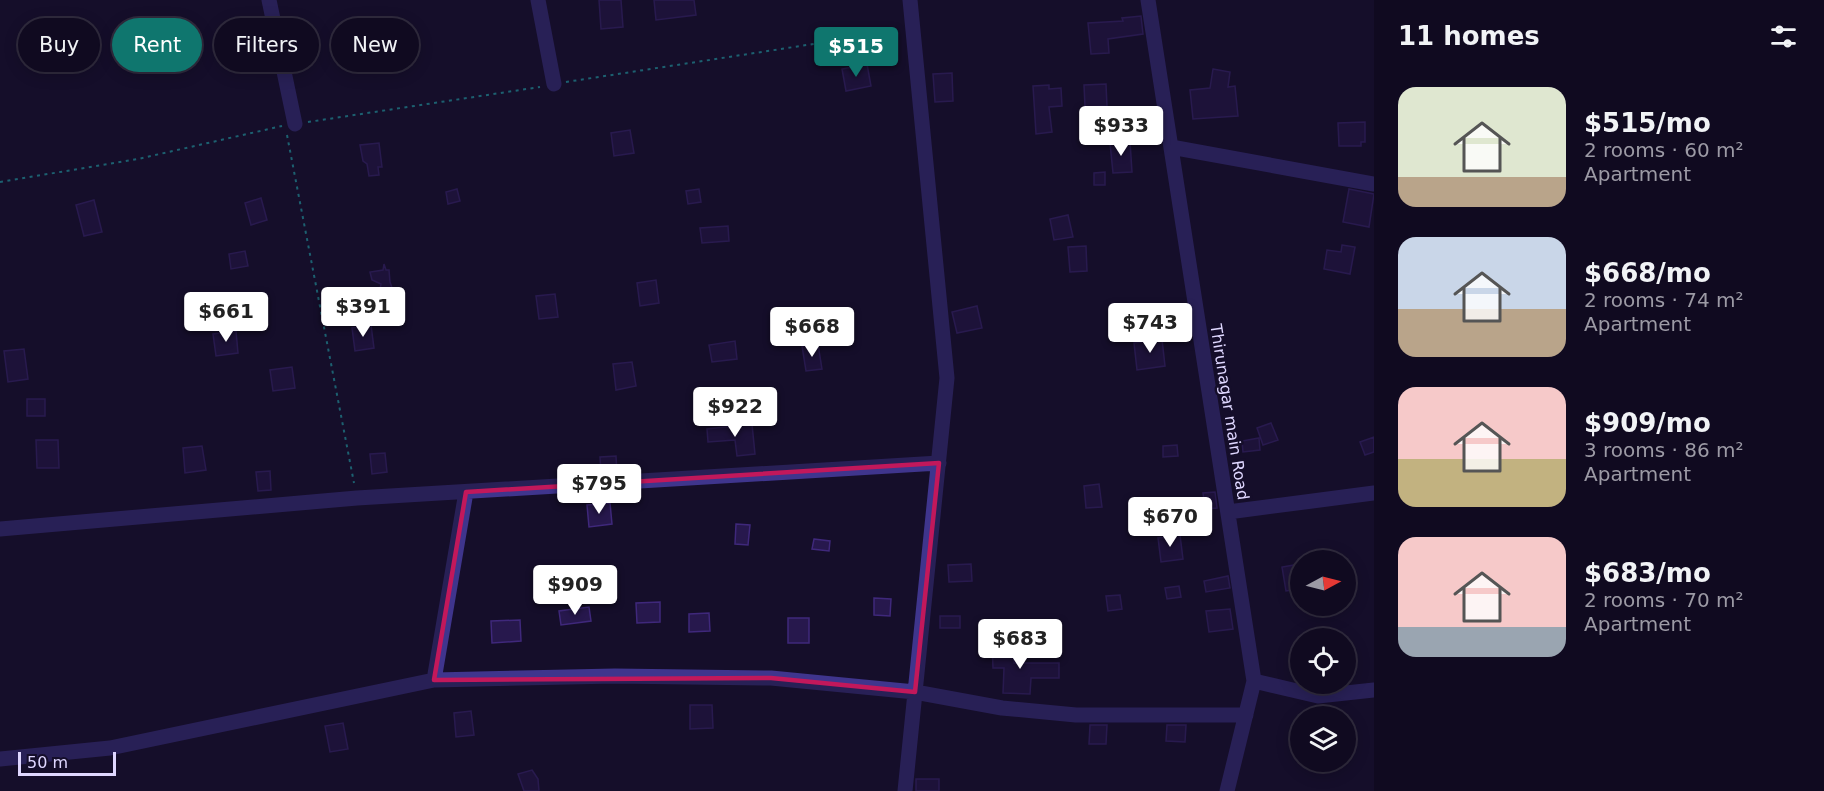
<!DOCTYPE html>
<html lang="en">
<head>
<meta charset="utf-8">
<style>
  body { margin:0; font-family:"DejaVu Sans",sans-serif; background:#191329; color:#f1f3f6; height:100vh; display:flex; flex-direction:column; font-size:22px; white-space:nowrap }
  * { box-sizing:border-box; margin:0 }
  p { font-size:20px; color:#9c9aa5 }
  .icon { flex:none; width:33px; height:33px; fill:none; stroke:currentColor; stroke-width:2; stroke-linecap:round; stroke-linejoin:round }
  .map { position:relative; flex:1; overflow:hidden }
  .sheet { display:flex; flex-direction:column; background:#100a20; width:450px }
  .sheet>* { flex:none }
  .guide { position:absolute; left:18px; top:18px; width:570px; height:54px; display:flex; gap:12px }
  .needle { width:39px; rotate:83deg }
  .buttons { position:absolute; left:1290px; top:550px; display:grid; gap:12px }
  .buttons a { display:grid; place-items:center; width:66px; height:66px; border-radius:50%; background:#100a20; box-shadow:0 3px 15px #0003,0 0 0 2px #302b3e; font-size:30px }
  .scale { position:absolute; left:18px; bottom:15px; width:98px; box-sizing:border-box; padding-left:6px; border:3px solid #dfd7ff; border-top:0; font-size:16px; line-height:21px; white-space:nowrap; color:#dfd7ff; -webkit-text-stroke:4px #150e2a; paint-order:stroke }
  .price { position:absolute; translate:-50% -51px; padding:0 14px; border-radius:6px; background:#fff; color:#222; font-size:20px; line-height:39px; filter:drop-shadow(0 2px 3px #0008) }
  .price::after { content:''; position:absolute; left:50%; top:36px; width:18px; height:14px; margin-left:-9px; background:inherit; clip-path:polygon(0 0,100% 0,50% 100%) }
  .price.on { background:#0f766e; color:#fff }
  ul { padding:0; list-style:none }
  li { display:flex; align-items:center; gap:18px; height:150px; padding:0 24px }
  li span { display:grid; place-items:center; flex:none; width:168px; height:120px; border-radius:18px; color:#555 }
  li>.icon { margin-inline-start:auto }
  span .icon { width:72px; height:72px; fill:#fffc; stroke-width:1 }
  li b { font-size:26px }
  h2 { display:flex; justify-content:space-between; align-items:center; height:72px; padding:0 24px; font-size:26px }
  .pill { padding:0 21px; border-radius:27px; background:#100a20; box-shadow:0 3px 15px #0003,0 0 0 2px #302b3e; font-size:21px; line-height:54px }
  .pill.on { background:#0f766e; color:#fff }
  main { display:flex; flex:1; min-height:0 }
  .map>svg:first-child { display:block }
  .building { fill:#27184d; stroke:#3f287b; stroke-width:1.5 }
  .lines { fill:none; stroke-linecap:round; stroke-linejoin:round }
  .path { stroke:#25c3c6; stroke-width:2; stroke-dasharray:3 4.5; stroke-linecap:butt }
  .minor { stroke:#3f358d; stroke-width:15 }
  .marked { fill:none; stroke:#c2185b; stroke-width:4.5; stroke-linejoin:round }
  .labels { text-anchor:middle; stroke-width:5; stroke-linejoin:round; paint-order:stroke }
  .street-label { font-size:16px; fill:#dfd7ff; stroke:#150e2a }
</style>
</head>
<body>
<main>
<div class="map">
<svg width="1374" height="791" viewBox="0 0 1374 791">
  <rect width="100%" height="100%" fill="#150e2a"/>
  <path class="building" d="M599,0H621L623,27L601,29Z
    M654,0H694L696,15L656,20Z
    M1141,16L1143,34L1108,39L1109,53L1091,54L1088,23L1123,21L1122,18Z
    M867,64L871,86L846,91L842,69Z
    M1213,69L1230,72L1228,87L1235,86L1238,116L1193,119L1190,90L1210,88Z
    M952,73L953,101L935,102L933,74Z
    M1106,84L1107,106L1085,107L1084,85Z
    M1049,85V89L1061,88L1062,106L1049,107L1052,132L1036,134L1033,86Z
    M1365,122V142H1361V146H1339L1338,123Z
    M630,130L634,153L614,156L611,133Z
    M1130,141L1132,172L1113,173L1110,143Z
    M379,143L382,167H378L379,175L369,176L367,164L363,161L360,145Z
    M1105,172V185H1094V173Z
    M457,189L460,201L448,204L446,192Z
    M699,189L701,202L688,204L686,191Z
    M1349,189L1374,194L1369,227L1343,222Z
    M261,198L267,220L251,225L245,203Z
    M94,200L102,232L84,236L76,205Z
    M1068,215L1073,237L1054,240L1050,219Z
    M728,226L729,241L702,243L700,228Z
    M1342,245L1355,247L1350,274L1324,269L1327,250L1341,252Z
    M1086,246L1087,271L1070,272L1068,247Z
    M245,251L248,266L231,269L229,254Z
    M384,264L386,270H389L390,282L395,296L378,299L381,284L372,280L370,272L383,270Z
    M656,280L659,303L640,306L637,283Z
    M555,294L558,317L539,319L536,296Z
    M977,306L982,328L957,333L952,312Z
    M371,325L374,348L355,351L352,328Z
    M236,331L238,353L216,356L213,334Z
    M1162,339L1165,366L1137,370L1134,343Z
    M735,341L737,359L712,362L709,345Z
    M818,344L822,369L806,371L802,346Z
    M24,349L28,379L8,382L4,351Z
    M632,362L636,386L616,390L613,364Z
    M292,367L295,388L273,391L270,370Z
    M27,399H45V416H27Z
    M1271,423L1278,440L1263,445L1257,428Z
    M752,424L755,454L737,456L735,440L708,442L707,429Z
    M1374,437V452L1365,455L1360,442Z
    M1259,438L1260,450L1243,452L1242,441Z
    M36,440H58L59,468H37Z
    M1177,445L1178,456L1163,457V446Z
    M202,446L206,470L185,473L183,448Z
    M385,453L387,472L372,474L370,454Z
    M616,456L617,473L601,474L600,457Z
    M270,471L271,490L258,491L256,472Z
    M1099,484L1102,507L1086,508L1084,486Z
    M1215,492L1217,508L1205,509L1203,493Z
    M610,503L612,524L589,527L587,505Z
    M736,524L750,525L748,545L735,544Z
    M1180,535L1183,559L1161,562L1158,538Z
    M814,539L830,541L829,551L812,549Z
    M971,564L972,581L949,582L948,565Z
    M1300,564V589L1286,591L1282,567Z
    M1228,576L1230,588L1206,592L1204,581Z
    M1179,586L1181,597L1167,599L1165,588Z
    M1120,595L1122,609L1108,611L1106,596Z
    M874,598L891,599L890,616L874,615Z
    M660,602V622L637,623L636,603Z
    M589,607L591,621L561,625L559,611Z
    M1230,609L1233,629L1209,632L1206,611Z
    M709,613L710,631L689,632V614Z
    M940,616H960V628H940Z
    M788,618H809V643H788Z
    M520,620L521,641L492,643L491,621Z
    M1014,642V663H1059V678H1031L1030,694L1003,693L1004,668H993L992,643Z
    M690,705H712L713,728L690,729Z
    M471,711L474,735L456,737L454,713Z
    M343,723L348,749L330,752L325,726Z
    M1090,725H1107L1106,744H1089Z
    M1167,725H1186L1185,742L1166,741Z
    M532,770L538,779L539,791H524L518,774Z
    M916,779H939V791H916Z"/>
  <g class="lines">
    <path class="path" d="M566,82L898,31
      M308,122L540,87
      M287,135L354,483
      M0,182L138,159L282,126"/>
    <path class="minor" d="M269,0L295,124
      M538,0L554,84
      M1148,0L1254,681L1227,791
      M1171,147L1374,184
      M1228,512L1374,493
      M0,529L357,498L939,463
      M434,680L466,492
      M1254,681L1318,696L1374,690
      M0,759L110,748L434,680L615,676L771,678L915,692L1002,708L1076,715H1246
      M905,791L947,378L910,0"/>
  </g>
  <path d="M0 0H1374V791H0ZM939,463L915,692L771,678L434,680L466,492Z" fill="#150e2a" fill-opacity=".55" fill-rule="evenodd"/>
  <path class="marked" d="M939,463L915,692L771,678L434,680L466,492Z"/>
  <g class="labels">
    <g class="street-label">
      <text transform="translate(1230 412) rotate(81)" y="6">Thirunagar main Road</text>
    </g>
  </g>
</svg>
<div class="buttons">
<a><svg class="needle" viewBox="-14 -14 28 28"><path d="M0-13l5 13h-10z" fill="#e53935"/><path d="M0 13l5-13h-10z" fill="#9c9aa5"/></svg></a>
<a><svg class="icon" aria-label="locate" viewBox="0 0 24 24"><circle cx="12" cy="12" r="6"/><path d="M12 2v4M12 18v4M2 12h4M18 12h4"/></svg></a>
<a><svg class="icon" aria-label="layers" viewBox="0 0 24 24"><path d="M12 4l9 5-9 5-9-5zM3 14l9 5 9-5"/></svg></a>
</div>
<div class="scale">50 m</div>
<b class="price on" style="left:856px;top:78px">$515</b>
<b class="price" style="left:1121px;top:157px">$933</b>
<b class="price" style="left:363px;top:338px">$391</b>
<b class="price" style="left:226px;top:343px">$661</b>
<b class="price" style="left:1150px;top:354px">$743</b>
<b class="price" style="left:812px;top:358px">$668</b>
<b class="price" style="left:735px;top:438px">$922</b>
<b class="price" style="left:599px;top:515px">$795</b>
<b class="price" style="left:1170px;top:548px">$670</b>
<b class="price" style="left:575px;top:616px">$909</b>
<b class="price" style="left:1020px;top:670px">$683</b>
<div class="guide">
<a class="pill">Buy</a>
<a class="pill on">Rent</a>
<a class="pill">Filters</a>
<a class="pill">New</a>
</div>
</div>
<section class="sheet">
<h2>11 homes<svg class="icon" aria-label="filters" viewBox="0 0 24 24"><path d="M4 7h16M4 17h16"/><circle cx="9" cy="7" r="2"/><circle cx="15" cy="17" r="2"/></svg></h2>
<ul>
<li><span style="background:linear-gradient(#dfe7d0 75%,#b9a48a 0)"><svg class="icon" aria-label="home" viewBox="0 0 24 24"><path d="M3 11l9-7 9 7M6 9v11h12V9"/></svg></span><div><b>$515/mo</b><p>2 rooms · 60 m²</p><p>Apartment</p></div></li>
<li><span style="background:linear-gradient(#c9d6e8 60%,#b9a48a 0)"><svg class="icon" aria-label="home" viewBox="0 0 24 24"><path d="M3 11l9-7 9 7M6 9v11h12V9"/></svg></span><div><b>$668/mo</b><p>2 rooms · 74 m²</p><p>Apartment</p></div></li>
<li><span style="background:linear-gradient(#f6c9c9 60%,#c2b280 0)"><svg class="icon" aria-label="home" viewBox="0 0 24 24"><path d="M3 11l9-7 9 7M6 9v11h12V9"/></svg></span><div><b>$909/mo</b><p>3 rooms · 86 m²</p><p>Apartment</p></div></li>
<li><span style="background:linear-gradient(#f6c9c9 75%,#9aa5b1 0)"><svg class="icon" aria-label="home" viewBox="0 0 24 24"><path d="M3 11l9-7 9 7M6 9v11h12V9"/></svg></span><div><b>$683/mo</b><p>2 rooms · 70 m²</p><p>Apartment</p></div></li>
</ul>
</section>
</main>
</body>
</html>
